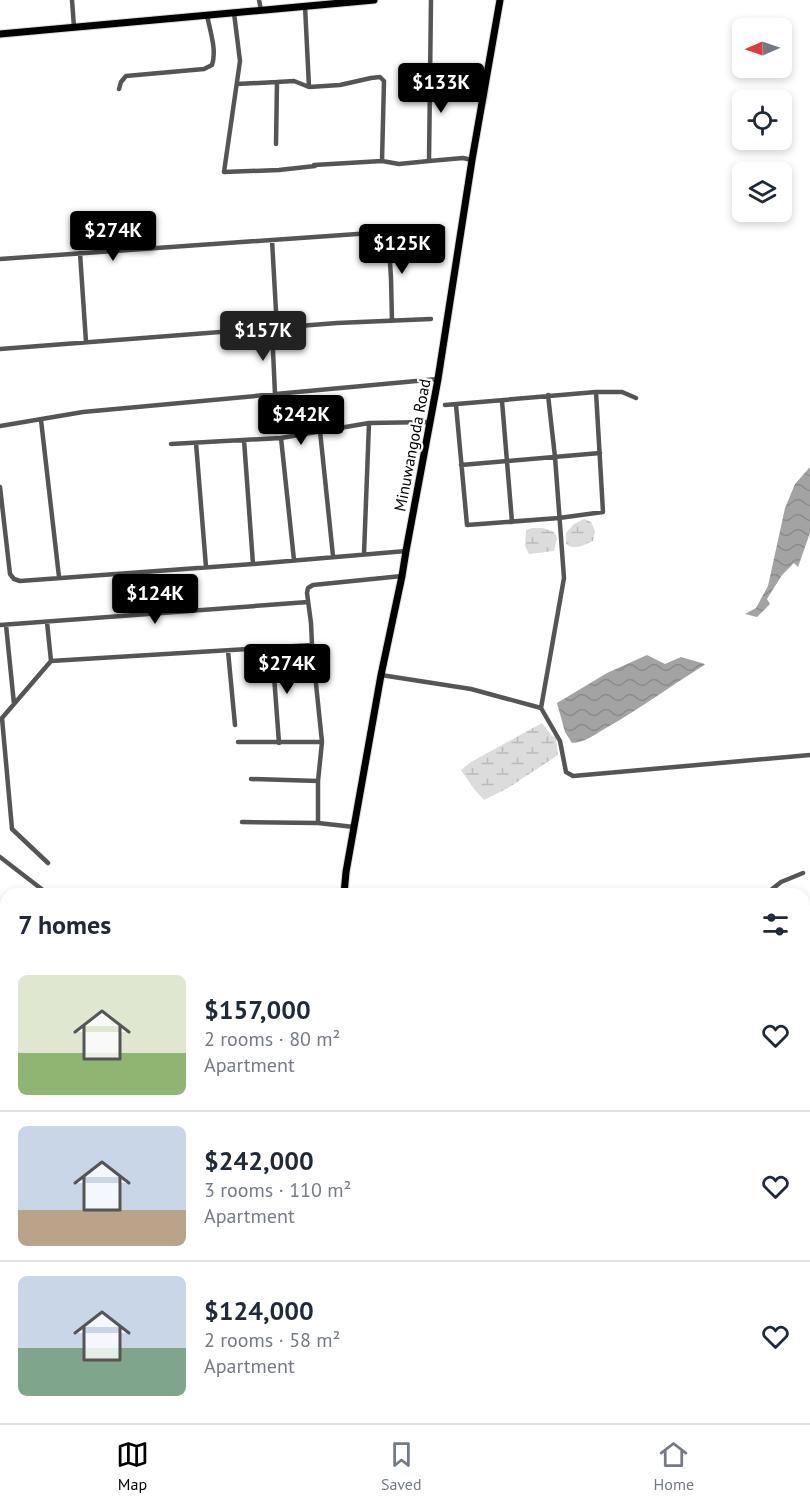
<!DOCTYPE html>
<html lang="en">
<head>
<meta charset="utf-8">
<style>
  body { margin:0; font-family:"PT Sans",sans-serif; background:#f6f6f7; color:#1f2937; height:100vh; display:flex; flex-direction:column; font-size:22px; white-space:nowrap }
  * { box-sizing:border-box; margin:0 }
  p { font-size:20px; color:#747a83 }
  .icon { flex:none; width:33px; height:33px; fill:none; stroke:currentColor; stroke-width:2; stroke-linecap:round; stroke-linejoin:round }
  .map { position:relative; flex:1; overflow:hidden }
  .drawer { position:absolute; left:0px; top:888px; width:810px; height:536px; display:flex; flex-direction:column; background:#fff; border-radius:18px 18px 0 0; box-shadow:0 3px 9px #0003 }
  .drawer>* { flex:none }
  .needle { width:39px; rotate:268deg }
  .tools { position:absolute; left:732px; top:18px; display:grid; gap:12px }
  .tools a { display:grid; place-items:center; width:60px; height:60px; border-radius:9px; background:#fff; box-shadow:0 3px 9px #0003; font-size:30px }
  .price { position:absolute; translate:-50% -51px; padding:0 14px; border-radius:6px; background:#000; color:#fff; font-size:20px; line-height:39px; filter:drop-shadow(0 2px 3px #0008) }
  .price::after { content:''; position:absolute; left:50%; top:36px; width:18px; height:14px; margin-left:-9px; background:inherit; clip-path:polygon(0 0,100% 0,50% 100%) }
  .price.selected { background:#222; color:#fff }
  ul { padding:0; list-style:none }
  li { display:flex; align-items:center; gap:18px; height:150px; padding:0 18px }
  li+li { border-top:2px solid #e0e1e3 }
  li span { display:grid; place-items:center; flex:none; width:168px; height:120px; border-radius:9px; color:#555 }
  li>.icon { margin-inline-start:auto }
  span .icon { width:72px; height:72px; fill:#fffc; stroke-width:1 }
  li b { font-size:26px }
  h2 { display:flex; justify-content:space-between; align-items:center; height:72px; padding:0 18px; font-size:26px }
  .menu { display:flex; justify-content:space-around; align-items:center; height:84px; border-top:2px solid #e0e1e3; background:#fff; font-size:16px; color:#747a83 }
  .menu a { display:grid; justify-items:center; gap:3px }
  .menu .selected { color:#000 }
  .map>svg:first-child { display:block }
  .wetland { fill:url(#wetland-marsh) }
  .water { fill:url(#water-waves) }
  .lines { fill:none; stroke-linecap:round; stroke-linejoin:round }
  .primary-casing { stroke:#dbdbdb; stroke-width:9 }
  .street { stroke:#555; stroke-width:4.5 }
  .primary { stroke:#000; stroke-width:7 }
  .labels { text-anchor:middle; stroke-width:4.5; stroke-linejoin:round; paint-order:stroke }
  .street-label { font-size:16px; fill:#000; stroke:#fff }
</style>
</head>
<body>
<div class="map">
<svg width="810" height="1423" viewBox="0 0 810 1423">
  <defs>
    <pattern id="wetland-marsh" width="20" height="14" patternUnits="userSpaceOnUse" patternTransform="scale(1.5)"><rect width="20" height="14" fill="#dcdcdc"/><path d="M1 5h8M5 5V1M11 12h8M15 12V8" fill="none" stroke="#bbb"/></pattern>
    <pattern id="water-waves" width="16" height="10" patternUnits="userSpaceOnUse" patternTransform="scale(1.5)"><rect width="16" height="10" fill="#a3a3a3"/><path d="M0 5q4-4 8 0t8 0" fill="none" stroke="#8b8b8b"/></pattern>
  </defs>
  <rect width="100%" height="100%" fill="#fff"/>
  <path class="wetland" d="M584,519L591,522L595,531L593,541C583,545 575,551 566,544V533L574,524Z
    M532,528H543L554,532L557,538L554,551L529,554L525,546L526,530Z
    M542,723L552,736L556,737L558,755L508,788L484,800L474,789L461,770L471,762Z"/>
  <path class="water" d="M810,467V533L798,567L794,563L782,575L767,599L770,604L757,617L745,614L756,608L768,586L785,508L795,484Z
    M647,655L665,664L681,657L705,664L703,666C670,686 640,709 606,728C594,735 586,742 572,743L565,732L557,703L607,673Z"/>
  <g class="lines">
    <g class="primary-casing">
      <path id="primary" d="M0,34L374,0
        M344,894L346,872L381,675L402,576L406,551L438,379L472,160L500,0
        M262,1423L263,1418"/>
    </g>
    <path class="street" d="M72,0L74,27
      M259,0L261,10
      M305,6L309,87L340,85L371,78L380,77L384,81L382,161L314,165
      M234,13L240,61L224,172L279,170L315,166
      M277,82L294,81L309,87
      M237,84L277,82L276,144
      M119,89L121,82L126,76L204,69L212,65C217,50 210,31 207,15
      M382,161L399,164L429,161L431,0
      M429,161L463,158L472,160
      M388,231L391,278L392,321
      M272,240L277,329
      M80,253L86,342
      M0,259L443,228
      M272,329L275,394
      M0,349L337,323L431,319
      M502,401L512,522
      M445,405L596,392H622L636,398
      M456,405L467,525L559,518L603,512L596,392
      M41,420L59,577
      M0,426L83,412L438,379
      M320,431L333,556
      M281,438L294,560
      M244,440L253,564
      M196,443L206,567
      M171,444L281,438L369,423L430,422
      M461,465L600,453
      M0,487L10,574L14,579L20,581L253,564L406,551
      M364,554L369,423
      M47,622L51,661
      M0,625L308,602
      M6,625L14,704
      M272,649L279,743
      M228,651L235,725
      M381,675L471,689L541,708L560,741L566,772L573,776L810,755
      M541,708L564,578L555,457L548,395
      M238,742H322
      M251,779L318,781
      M242,822L318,823V781L322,742L312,645L311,623L307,593L308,588L313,585L402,576
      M318,823L354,827
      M0,857L48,894
      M48,863L12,829L2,718L51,661L312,645
      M766,894L781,882L803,873
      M0,908L6,913
      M0,958L6,963
      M0,1011L6,1015
      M0,1067L6,1071
      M804,1151L810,1153
      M0,1303L6,1302
      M0,1339L6,1338
      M0,1378L6,1377
      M29,1418V1423
      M265,1418L339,1423"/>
    <use href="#primary" class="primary"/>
  </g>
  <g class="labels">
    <g class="street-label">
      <text transform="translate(412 445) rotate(-79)" y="6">Minuwangoda Road</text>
    </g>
  </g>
</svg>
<div class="tools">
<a><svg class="needle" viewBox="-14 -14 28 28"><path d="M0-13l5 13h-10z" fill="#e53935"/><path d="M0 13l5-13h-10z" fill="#747a83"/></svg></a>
<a><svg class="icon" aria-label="locate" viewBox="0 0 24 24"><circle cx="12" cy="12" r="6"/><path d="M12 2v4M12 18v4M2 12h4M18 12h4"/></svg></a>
<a><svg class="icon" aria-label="layers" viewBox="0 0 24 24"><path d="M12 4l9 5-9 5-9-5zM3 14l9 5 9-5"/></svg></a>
</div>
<b class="price" style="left:441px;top:114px">$133K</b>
<b class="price" style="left:113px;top:262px">$274K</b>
<b class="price" style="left:402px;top:275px">$125K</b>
<b class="price selected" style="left:263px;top:362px">$157K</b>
<b class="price" style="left:301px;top:446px">$242K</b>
<b class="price" style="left:155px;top:625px">$124K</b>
<b class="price" style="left:287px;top:695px">$274K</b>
<section class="drawer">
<h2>7 homes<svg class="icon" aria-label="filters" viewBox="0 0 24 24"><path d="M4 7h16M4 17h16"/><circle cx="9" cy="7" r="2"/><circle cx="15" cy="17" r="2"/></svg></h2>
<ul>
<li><span style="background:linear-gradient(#dfe7d0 65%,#8fb573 0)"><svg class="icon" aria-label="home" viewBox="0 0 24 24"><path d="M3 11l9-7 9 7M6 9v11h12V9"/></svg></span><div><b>$157,000</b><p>2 rooms · 80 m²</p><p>Apartment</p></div><svg class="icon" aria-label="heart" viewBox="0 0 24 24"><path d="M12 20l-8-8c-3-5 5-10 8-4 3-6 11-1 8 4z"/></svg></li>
<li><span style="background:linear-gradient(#c9d6e8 70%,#b9a48a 0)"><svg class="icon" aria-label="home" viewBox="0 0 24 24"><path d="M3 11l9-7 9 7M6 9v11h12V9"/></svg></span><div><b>$242,000</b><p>3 rooms · 110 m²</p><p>Apartment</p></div><svg class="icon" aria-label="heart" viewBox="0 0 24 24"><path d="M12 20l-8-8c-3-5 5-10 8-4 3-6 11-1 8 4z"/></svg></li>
<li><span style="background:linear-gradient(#c9d6e8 60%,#7fa58c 0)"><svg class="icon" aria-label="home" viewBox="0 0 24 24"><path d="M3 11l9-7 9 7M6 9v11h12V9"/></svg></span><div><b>$124,000</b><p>2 rooms · 58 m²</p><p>Apartment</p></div><svg class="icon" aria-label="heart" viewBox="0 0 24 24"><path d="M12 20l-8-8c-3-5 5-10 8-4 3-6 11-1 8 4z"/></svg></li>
</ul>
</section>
</div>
<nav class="menu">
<a class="selected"><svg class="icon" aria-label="map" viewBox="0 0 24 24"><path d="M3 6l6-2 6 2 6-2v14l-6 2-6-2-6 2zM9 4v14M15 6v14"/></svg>Map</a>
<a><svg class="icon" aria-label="saved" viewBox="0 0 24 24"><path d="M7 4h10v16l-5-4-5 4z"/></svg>Saved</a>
<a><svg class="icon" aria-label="home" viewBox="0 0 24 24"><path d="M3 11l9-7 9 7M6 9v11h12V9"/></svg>Home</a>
</nav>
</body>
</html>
